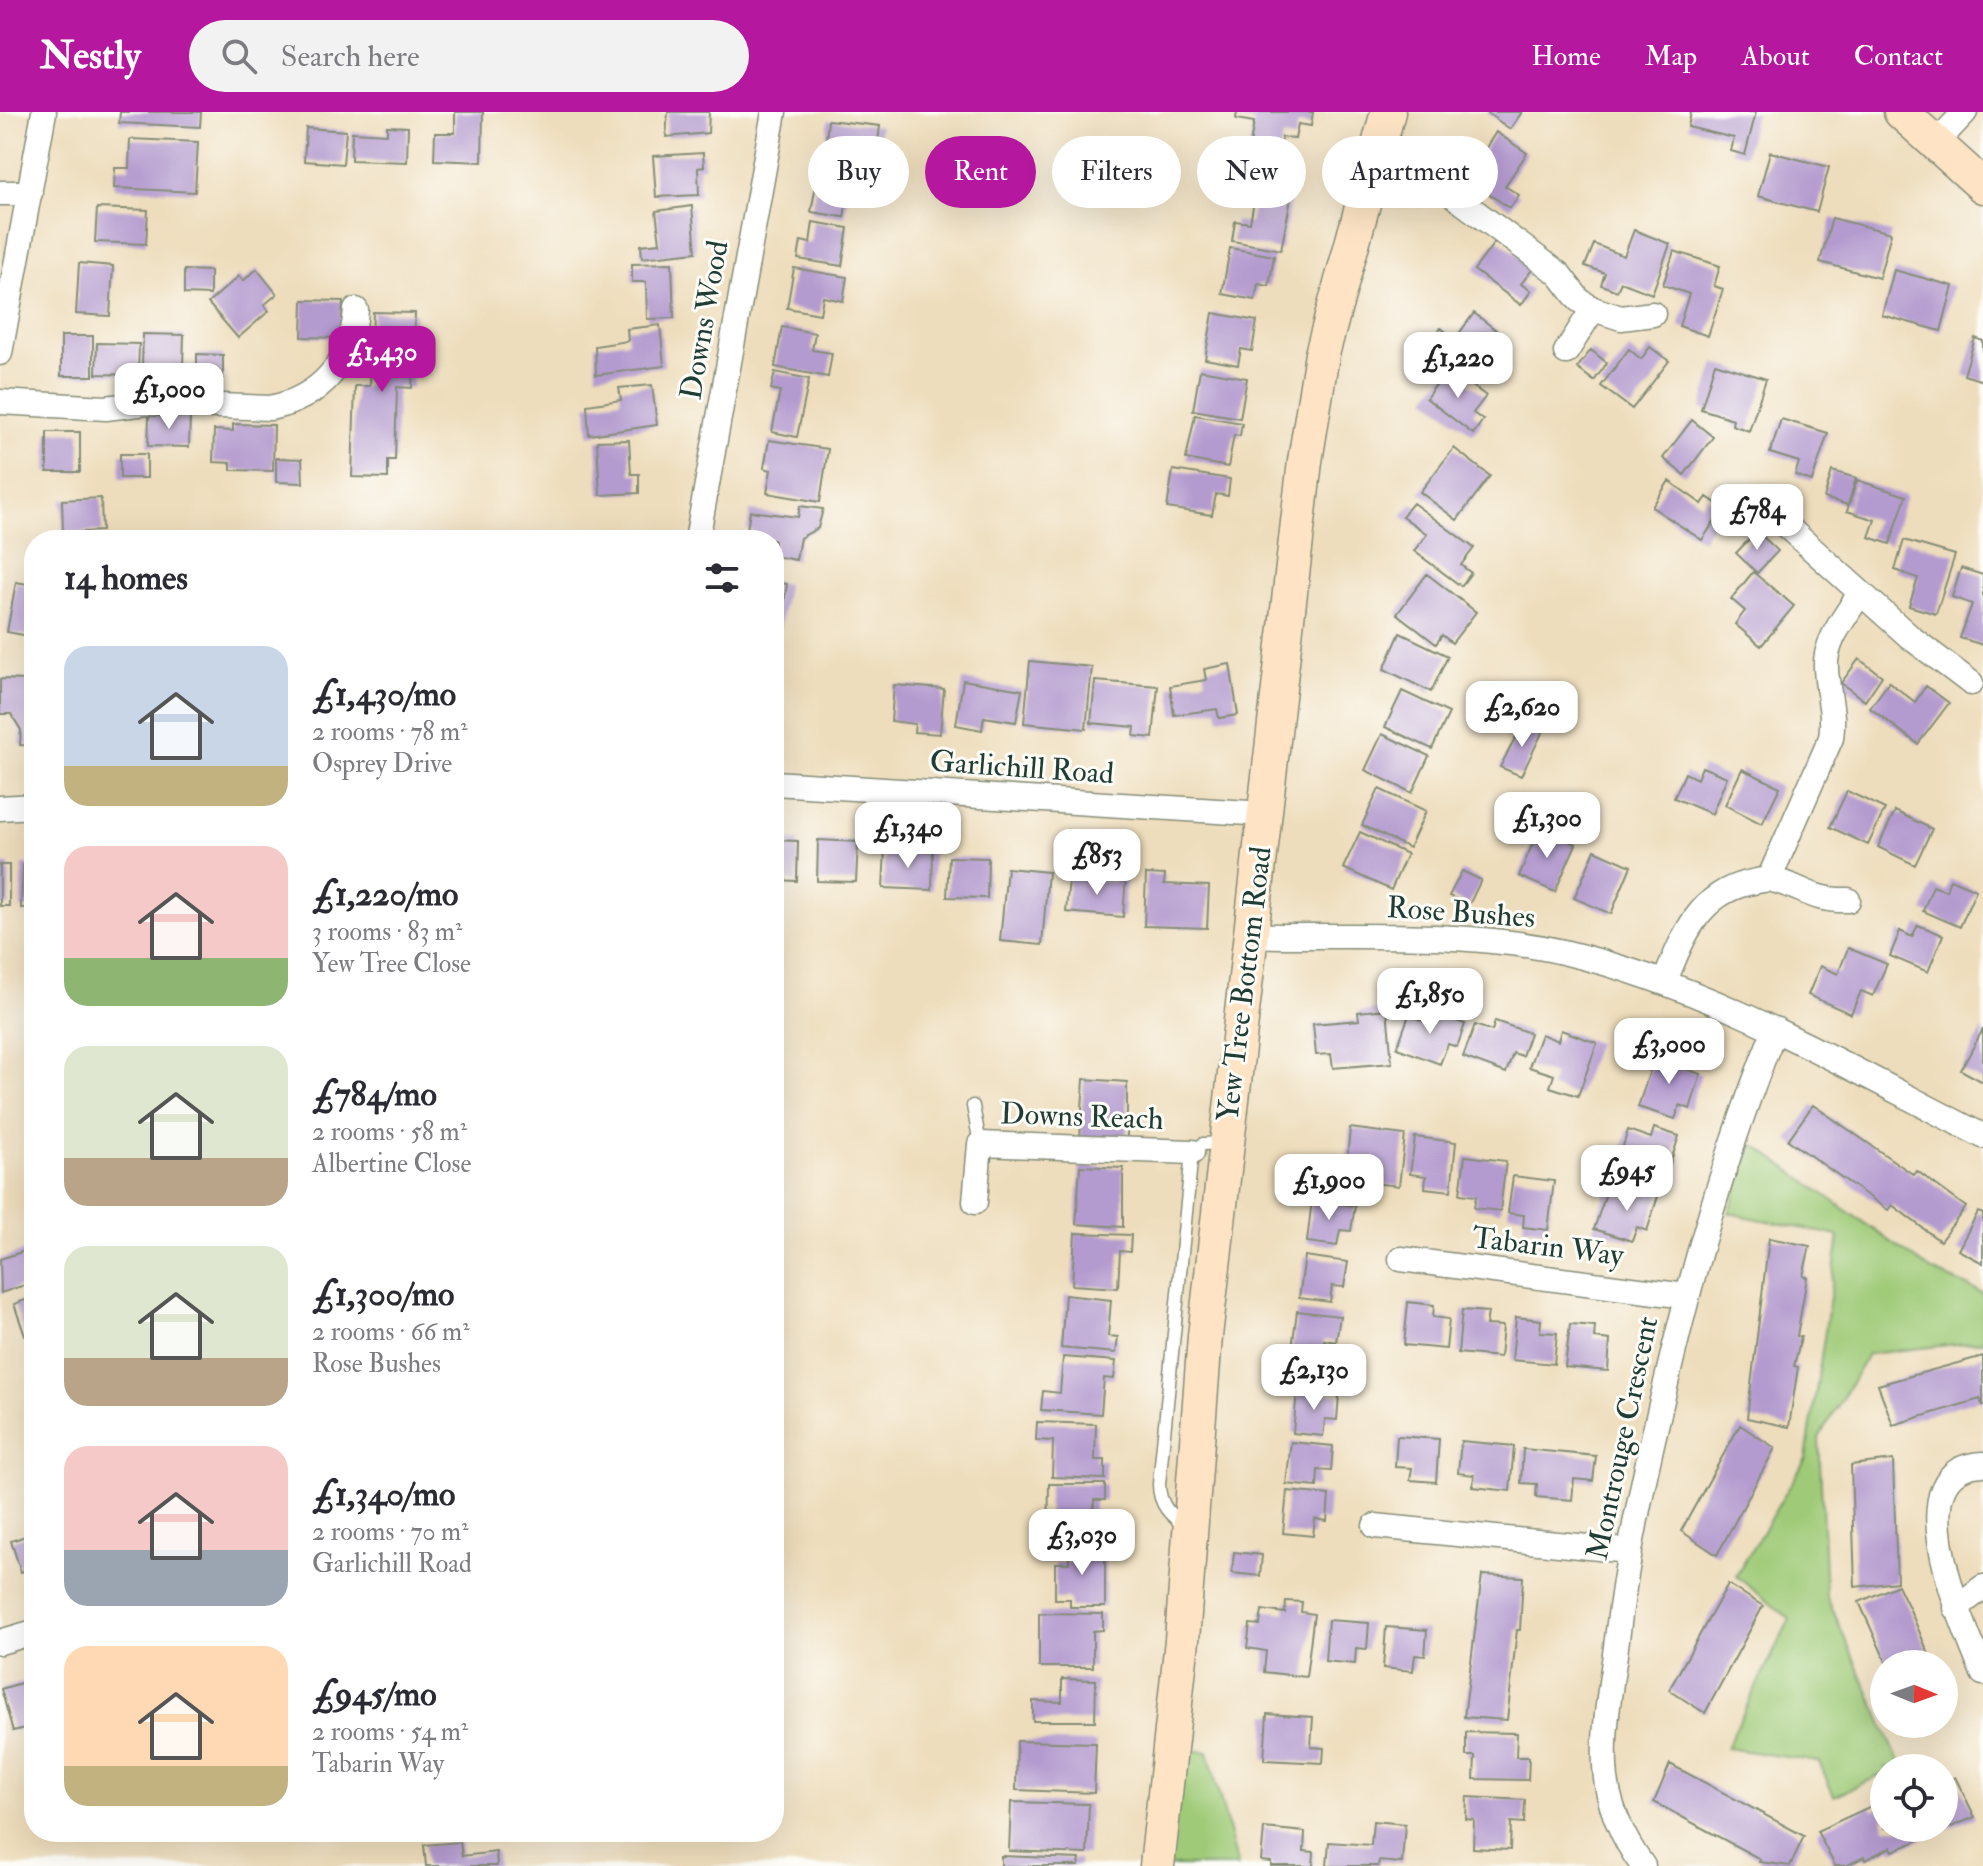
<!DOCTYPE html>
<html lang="en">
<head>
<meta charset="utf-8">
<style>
  body { margin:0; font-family:"IM FELL Double Pica",serif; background:#f2f2f3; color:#2b2b33; height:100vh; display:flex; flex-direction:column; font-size:30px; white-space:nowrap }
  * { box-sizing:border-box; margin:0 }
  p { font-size:26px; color:#7c7c81 }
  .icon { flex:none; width:44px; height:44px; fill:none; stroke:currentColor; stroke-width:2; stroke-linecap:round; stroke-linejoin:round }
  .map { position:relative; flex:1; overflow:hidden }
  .panel { position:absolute; left:24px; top:418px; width:760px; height:1312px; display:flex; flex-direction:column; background:#fff; border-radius:32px; box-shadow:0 8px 32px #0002 }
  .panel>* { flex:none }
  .banner { position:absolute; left:808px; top:24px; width:760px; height:72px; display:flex; gap:16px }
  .needle { width:52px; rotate:91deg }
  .fabs { position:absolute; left:1870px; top:1538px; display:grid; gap:16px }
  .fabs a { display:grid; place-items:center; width:88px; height:88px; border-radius:50%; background:#fff; box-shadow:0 8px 32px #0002; font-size:40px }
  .price { position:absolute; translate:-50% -68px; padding:0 18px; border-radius:16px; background:#fff; color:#222; font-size:26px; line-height:52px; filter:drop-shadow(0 2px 4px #0008) }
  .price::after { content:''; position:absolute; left:50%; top:48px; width:24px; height:18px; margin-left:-12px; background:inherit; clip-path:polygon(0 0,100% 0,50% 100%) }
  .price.active { background:#b5179e; color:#fff }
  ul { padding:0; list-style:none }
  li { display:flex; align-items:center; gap:24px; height:200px; padding:0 40px }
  li span { display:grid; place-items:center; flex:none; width:224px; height:160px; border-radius:24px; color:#555 }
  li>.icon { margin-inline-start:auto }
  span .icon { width:96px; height:96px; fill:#fffc; stroke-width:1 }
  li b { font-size:34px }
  h2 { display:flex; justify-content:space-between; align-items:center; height:96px; padding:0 40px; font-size:34px }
  .pill { padding:0 28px; border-radius:36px; background:#fff; box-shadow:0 8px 32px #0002; font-size:28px; line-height:72px }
  .pill.active { background:#b5179e; color:#fff }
  header { display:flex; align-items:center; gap:48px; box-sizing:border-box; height:112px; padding:0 40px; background:#b5179e; color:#fff }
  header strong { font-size:38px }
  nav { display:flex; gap:44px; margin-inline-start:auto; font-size:28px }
  .search { width:560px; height:72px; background:#f2f2f3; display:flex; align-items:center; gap:20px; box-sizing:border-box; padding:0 28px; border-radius:44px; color:#7c7c81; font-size:30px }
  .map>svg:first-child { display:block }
  .green { fill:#9fca77; stroke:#5f8456; stroke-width:2 }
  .building { fill:#b49bcf }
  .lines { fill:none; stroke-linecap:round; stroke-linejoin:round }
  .lane-casing { stroke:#868d78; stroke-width:15 }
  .street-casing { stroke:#868d78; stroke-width:27 }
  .secondary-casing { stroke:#868d78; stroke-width:37 }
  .lane { stroke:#fff; stroke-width:12 }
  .street { stroke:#fff; stroke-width:24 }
  .secondary { stroke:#fee4c5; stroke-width:34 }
  .labels { text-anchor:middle; stroke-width:6; stroke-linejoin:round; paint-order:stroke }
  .street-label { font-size:30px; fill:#1f3d34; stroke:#fdfcf7 }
</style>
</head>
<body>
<header>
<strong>Nestly</strong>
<div class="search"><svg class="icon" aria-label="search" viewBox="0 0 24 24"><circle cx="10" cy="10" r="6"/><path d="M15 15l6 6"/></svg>Search here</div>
<nav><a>Home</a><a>Map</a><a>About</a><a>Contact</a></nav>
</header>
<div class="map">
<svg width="1983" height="1754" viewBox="0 0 1983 1754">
  <rect width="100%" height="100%" fill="#fdfcf7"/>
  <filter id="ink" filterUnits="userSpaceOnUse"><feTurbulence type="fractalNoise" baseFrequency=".0125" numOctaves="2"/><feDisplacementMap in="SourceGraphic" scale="16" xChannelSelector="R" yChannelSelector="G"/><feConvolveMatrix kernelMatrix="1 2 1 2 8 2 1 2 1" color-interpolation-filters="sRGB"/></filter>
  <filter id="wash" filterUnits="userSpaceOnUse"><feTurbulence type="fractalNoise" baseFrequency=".006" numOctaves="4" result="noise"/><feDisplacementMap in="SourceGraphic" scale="32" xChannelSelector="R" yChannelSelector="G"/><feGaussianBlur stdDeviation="1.8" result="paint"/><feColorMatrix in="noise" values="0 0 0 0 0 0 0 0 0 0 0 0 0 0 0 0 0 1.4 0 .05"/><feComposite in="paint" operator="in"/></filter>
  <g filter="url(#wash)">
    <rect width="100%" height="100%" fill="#eeddbc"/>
    <path class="green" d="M1753,1032L1932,1159L1983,1181V1229L1868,1242L1819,1326L1826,1483L1901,1654L1884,1656V1662L1834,1684L1819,1650L1726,1636L1790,1507L1736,1464L1806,1347L1839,1124L1729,1101Z
      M1170,1637L1208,1640L1238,1754H1157Z"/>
    <g id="blocks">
      <path class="building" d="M120,0H201L200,15L119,11Z
        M455,0H483L482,50L434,48L435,21H455Z
        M668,0H709L708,21L666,25Z
        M1237,0H1313L1311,14L1298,12L1295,27L1282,25L1277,54L1247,49L1254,10L1236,7Z
        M1486,0H1522L1510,17Z
        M1691,0H1756L1745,43L1731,39L1734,26L1688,15Z
        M828,8L880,14L876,46L825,40Z
        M387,14L408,15L407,50L351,48L352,20L387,22Z
        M306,16L346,19L343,52L304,49Z
        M1496,20L1527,41L1505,74L1519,83L1510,96L1466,67Z
        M130,27L198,30L195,80L114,76L115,56H129Z
        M1770,40L1829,55L1817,100L1758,84Z
        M703,41L704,55L698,56L699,83L656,85L653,44Z
        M828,56L852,60L844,105L811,100L817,67L826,69Z
        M1257,74L1292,81L1281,138L1232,129L1235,109L1250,111Z
        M692,94L696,140L642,146L641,133L660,131L656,99Z
        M97,96L148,98L146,132L95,130Z
        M1832,106L1891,121L1879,166L1820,150Z
        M813,110L848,116L842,154L798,147L801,129L810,131Z
        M1634,118L1670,132L1652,182L1621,170L1617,179L1601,173L1605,161L1585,154L1594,132L1624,144Z
        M1497,127L1534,155L1521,172L1531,179L1521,193L1474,158Z
        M1230,136L1274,144L1269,174L1258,172L1255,188L1222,182Z
        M1674,139L1720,154L1714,174L1723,177L1708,224L1679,214L1689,182L1663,173Z
        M79,151L113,154L110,204L76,202Z
        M672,151L674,206L647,207L646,170H632V152Z
        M794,156L847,165L843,189L823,185L820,202L787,196Z
        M257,157L277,182L264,193L269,199L238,226L208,191L239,164L243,169Z
        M184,158L210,159V183L184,182Z
        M1894,158L1953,174L1941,219L1882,203Z
        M303,188L343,189L341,226L302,225Z
        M373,200L415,201L412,276L397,275L395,348H388V366L352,365L355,274H370Z
        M1213,201L1257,209L1252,239L1241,237L1238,253L1205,247Z
        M1474,201L1509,228L1480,267L1431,230L1441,216L1455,227Z
        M660,213L664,254L596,263L595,234L628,229L627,217Z
        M782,215L815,221L812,238L832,241L828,265L775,255Z
        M143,222L184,223L183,254L142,253Z
        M61,224H93V264H61Z
        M1975,226L1983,229V269L1964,263Z
        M97,231L139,232L138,263L96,262Z
        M1650,235L1669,249L1632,297L1601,274L1629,237L1641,247Z
        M1591,238L1607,251L1594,269L1577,256Z
        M197,242L223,243V266H197Z
        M1715,251L1766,267L1749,319L1732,313L1733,307L1701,297Z
        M1449,256L1486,284L1473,301L1483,308L1473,322L1426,286Z
        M1200,258L1247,266L1240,306L1193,298Z
        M775,260L809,267L797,325L772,320L780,279L771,277Z
        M652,273L657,313L589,323L587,293L621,288L619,276Z
        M149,303L190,304L189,335L148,334Z
        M1195,303L1242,311L1240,324L1234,323L1228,355L1186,347Z
        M1781,307L1828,321L1812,369L1795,363L1799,350L1770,341Z
        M1692,308L1713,325L1684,363L1663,346Z
        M233,312L274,313L273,359L231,358V351L213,350L214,318L233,319Z
        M47,320H80V360H47Z
        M629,328L631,362H639V381L600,383L597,329Z
        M769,328L828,337L820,390L767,381L771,358L764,356Z
        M1454,336L1490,364L1457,408L1420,380Z
        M120,342H147V366H120Z
        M276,346L302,347L303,371L276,370Z
        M1173,358L1230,367L1228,384L1216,382L1212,403L1167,396Z
        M1832,359L1856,366L1848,393L1824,386Z
        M1857,368L1906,384L1890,432L1869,425L1875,408L1847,399Z
        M1669,369L1702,392L1707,385L1723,396L1702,428L1652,395Z
        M101,386L102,419L63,421L62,388Z
        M1413,391L1474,436L1461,453L1471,461L1461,474L1414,439L1427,422L1402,404Z
        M800,394L823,397L818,416L800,426L796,448L774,444V428H751L753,419L747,418L750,399L798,405Z
        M1757,419L1778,439L1757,461L1736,441Z
        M1904,428L1955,443L1936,502L1909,494L1918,466L1895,458Z
        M1961,456L1983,463V533L1960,526L1972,492L1952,485Z
        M1753,460L1794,494L1761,534L1735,512L1745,499L1731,487Z
        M1427,462L1476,500L1452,531L1442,523L1436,532L1397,502Z
        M16,470L34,473V525L7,520Z
        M774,470L787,472L780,516L774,515Z
        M1400,521L1448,544L1431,580L1384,557Z
        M1859,547L1882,564L1865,589L1841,571Z
        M1030,549L1092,555L1086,617L1024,611Z
        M1230,552L1238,603L1219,606L1217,597L1174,603L1170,574L1206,568L1204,557Z
        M0,567L27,568L34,576V634L20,633L21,618L11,602H0Z
        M963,568L1022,578L1016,610L984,605L982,618L956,613Z
        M1095,569L1158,574L1153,626L1134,624L1135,615L1091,611Z
        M1889,570L1915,590L1926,574L1949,591L1918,632L1870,596Z
        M894,573L944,577L940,622L914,620L915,612L891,609Z
        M1402,579L1449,601L1432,637L1385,615Z
        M1524,609L1543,619L1521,664L1500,655Z
        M1382,622L1429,644L1412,681L1365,658Z
        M1702,655L1727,665L1712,702L1674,686L1685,661L1697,667Z
        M1742,657L1780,675L1762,712L1725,693Z
        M1379,677L1426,699L1409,736L1362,713Z
        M1847,679L1885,697L1868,733L1830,715Z
        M1520,684L1531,689L1510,731L1500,726Z
        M1895,699L1932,717L1915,753L1878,735Z
        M1539,716L1576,732L1555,780L1519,764Z
        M1360,720L1407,742L1391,778L1343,756Z
        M774,728L798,729L797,769L774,768Z
        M818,728L858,730L856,770L817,769Z
        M885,737L933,739L932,778L883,776Z
        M1595,738L1631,754L1611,802L1574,786Z
        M949,745L988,746L987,786L947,785Z
        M0,753H9V794H0Z
        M23,753L34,754V811H29V796H21Z
        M1007,756L1048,760L1042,833L1000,829Z
        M1462,759L1481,768L1469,793L1449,784Z
        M1146,762L1165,763L1164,772L1209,774L1207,816L1144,814Z
        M1114,763L1126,764L1123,805L1066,800L1069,766L1114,770Z
        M1950,767L1976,778L1960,815L1923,799L1933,774L1946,779Z
        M1918,813L1943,823L1928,860L1890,844L1900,819L1912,825Z
        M1848,836L1887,852L1873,884L1861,879L1851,902L1808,883L1820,854L1838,862Z
        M1387,897L1392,951L1333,956L1331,942L1316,943L1313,912L1359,908L1358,900Z
        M1429,899L1465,912L1457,935L1448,932L1440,952L1397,936L1409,903L1426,910Z
        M1495,909L1530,921L1522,944L1513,941L1506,961L1463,945L1475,913L1492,919Z
        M1983,917V970L1961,958Z
        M1561,918L1597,931L1578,984L1550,975L1554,963L1529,955L1541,922L1558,929Z
        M1657,937L1682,946L1679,955L1701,962L1690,997L1680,993L1675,1007L1638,995Z
        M1084,967L1127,970V1029L1080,1026Z
        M1813,993L1914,1063L1917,1059L1966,1095L1940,1129L1892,1093L1888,1098L1788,1028Z
        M1350,1016L1405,1023L1399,1074L1373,1071L1374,1058L1359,1056L1360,1049L1347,1047Z
        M1654,1016L1679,1024L1668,1058L1658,1055L1653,1069L1616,1057L1628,1018L1651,1026Z
        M1415,1025L1456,1030L1451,1079L1425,1076L1426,1064L1410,1062Z
        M1465,1044L1506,1049L1500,1099L1474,1096L1476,1084L1460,1082Z
        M1080,1054L1123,1056V1115L1076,1112Z
        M1513,1064L1554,1069L1548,1118L1523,1115L1524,1103L1508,1101Z
        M1634,1073L1659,1081L1647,1119L1637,1115L1632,1129L1594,1117L1607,1078L1630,1086Z
        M1312,1088L1355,1094L1351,1119L1340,1118L1337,1134L1307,1130Z
        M1978,1100L1983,1102V1151L1958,1138Z
        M1075,1121L1131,1123L1130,1140L1120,1139L1118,1176L1072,1173Z
        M1769,1126L1810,1134L1803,1164L1807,1165L1797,1224L1801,1225L1794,1254L1798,1255L1789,1315L1747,1306Z
        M34,1136V1170L1,1181L0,1147Z
        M1305,1144L1348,1150L1344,1175L1332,1174L1330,1190L1299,1186Z
        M1065,1183L1111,1188L1108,1224L1118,1225L1116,1241L1061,1236Z
        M34,1185V1221L25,1224L14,1192Z
        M1408,1190L1434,1193L1433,1205L1449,1207L1446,1237L1404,1233Z
        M1462,1198L1488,1200L1486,1213L1503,1214L1500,1245L1458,1241Z
        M1297,1199L1340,1204L1336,1230L1324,1228L1322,1244L1328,1246L1326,1262L1289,1258Z
        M1516,1205L1541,1208L1540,1220L1557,1221L1554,1252L1512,1248Z
        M1570,1212L1595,1214L1594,1226L1610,1228L1608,1259L1565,1255Z
        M1983,1244V1294L1980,1287L1893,1313L1878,1273Z
        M1063,1245L1116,1249L1114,1267L1104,1266L1101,1302L1041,1298L1043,1279L1060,1281Z
        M1297,1279L1339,1283L1337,1308L1325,1307L1323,1324L1293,1321Z
        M1037,1310L1096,1312L1095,1348H1105V1367L1052,1365L1053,1329L1036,1328Z
        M1740,1313L1775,1336L1717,1443L1681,1419Z
        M1397,1324L1439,1327L1436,1370L1410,1368L1412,1356L1395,1355Z
        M1461,1329L1514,1334L1510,1379L1473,1375L1474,1363L1458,1361Z
        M1291,1330L1333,1334L1331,1359L1318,1358L1317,1375L1286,1372Z
        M1523,1337L1596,1344L1593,1369L1574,1367L1572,1388L1536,1385L1537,1372L1521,1371Z
        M1893,1348L1897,1470L1855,1475L1851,1353Z
        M1049,1372H1105V1388H1094V1424H1048Z
        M1287,1379L1329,1383L1327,1409L1315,1407L1313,1424L1283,1421Z
        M34,1421V1456L21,1460L11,1429Z
        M1068,1434H1105V1495H1070V1487H1055V1451H1069Z
        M1234,1440L1262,1443L1260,1464L1232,1461Z
        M1482,1463L1523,1465L1520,1518H1517L1507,1608L1464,1605Z
        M1728,1472L1763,1494L1705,1601L1669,1578Z
        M1898,1473L1911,1500L1933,1552H1887L1859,1490Z
        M1286,1489L1302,1490L1301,1500L1314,1502L1306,1565L1264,1560L1266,1539L1247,1536L1250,1512L1260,1513L1262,1498L1285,1501Z
        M1039,1501L1103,1502V1518L1093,1519V1555H1039Z
        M1328,1508L1369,1511L1367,1537L1356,1536L1355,1552L1325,1549Z
        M1386,1515L1427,1518L1425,1544L1415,1543L1413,1559L1383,1556Z
        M34,1567V1614L13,1619L1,1577Z
        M1062,1567L1096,1568L1095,1609H1033V1589L1062,1590Z
        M1267,1602L1313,1605L1311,1635L1324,1636L1323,1651L1264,1648Z
        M1466,1620L1517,1621L1516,1645H1529L1528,1668L1474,1667L1475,1644H1466Z
        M1017,1629L1096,1631L1094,1681L1016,1678Z
        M1670,1652L1804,1724L1790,1754L1759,1750L1760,1747L1654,1690Z
        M1955,1665L1975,1705L1893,1739L1891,1735L1865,1748L1864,1745L1846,1754H1835L1817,1719L1871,1694L1873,1699L1884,1693V1716H1944V1670Z
        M1467,1685L1525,1688L1524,1711L1511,1710L1510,1738L1473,1736L1474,1708L1466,1707Z
        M1011,1690L1089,1692L1087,1742L1009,1739Z
        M1373,1709L1405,1712L1402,1751L1379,1749L1378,1754H1327L1329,1730L1371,1733Z
        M1264,1716L1305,1720L1304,1739L1314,1740L1313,1754H1271V1750L1261,1749Z
        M644,1720H664V1721L645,1725Z
        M460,1730L462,1744L496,1740L497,1754H426L424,1733Z
        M1001,1744L1080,1747L1079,1754H1001Z"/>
    </g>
  </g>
  <g filter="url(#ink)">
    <use href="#blocks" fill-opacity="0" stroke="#868d78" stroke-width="2"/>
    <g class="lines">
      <g class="lane-casing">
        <path id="lane" d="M973,994L980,1032
          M1186,1415C1170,1403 1159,1393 1159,1372L1192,1040L1203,1032L1223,1031"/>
      </g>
      <g class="street-casing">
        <path id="street" d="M1935,32L1965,0
          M1375,51L1422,65L1450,81L1559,162L1579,188L1593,197L1566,240
          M0,81H30
          M1593,197L1621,206L1653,202
          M0,241L44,0
          M0,290L106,296L146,291L270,296C321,286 352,249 356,198
          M1773,402L1910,525L1971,571
          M697,428L774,0
          M774,671L1265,702
          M0,696L34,694
          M1769,767L1831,626C1835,598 1827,582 1826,556C1824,529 1847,503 1860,481
          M1249,823C1352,827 1462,817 1563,840C1713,875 1847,955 1983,1024
          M1665,869C1682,827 1698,782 1748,771C1755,770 1765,766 1772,768C1804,775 1810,789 1848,788
          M975,1090L980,1032L1192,1040
          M1401,1147L1686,1184
          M1983,1352C1892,1355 1965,1516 1983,1561
          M1375,1414L1629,1439
          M1956,1496L1983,1475
          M0,1530L34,1520
          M1643,1754C1622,1726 1606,1689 1605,1654C1603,1612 1612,1568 1617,1527C1627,1440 1646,1356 1666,1271C1694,1151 1728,1032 1775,917"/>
      </g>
      <g class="secondary-casing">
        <path id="secondary" d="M1901,0L1983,74
          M1157,1754L1182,1528L1205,1224L1305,349L1322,242L1388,0"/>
      </g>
      <use href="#lane" class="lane"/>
      <use href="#street" class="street"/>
      <use href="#secondary" class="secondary"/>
    </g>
  </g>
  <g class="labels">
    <g class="street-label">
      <text transform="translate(704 208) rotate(-80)" y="10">Downs Wood</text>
      <text transform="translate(1022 655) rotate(4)" y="10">Garlichill Road</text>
      <text transform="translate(1461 800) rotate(4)" y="10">Rose Bushes</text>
      <text transform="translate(1244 872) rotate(-83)" y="10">Yew Tree Bottom Road</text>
      <text transform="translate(1082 1004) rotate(2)" y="10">Downs Reach</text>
      <text transform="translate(1548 1134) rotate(7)" y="10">Tabarin Way</text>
      <text transform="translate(1622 1326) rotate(-78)" y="10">Montrouge Crescent</text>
    </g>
  </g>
</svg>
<div class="fabs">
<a><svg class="needle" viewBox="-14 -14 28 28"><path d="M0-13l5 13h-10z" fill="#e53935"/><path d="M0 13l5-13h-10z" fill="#7c7c81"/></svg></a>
<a><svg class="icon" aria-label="locate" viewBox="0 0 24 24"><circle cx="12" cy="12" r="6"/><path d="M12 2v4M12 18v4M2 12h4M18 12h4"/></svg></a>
</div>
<b class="price active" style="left:382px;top:282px">£1,430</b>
<b class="price" style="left:1458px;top:288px">£1,220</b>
<b class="price" style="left:169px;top:319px">£1,000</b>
<b class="price" style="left:1757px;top:440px">£784</b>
<b class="price" style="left:1522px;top:637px">£2,620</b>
<b class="price" style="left:1547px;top:748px">£1,300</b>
<b class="price" style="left:908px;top:758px">£1,340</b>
<b class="price" style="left:1097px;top:785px">£853</b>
<b class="price" style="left:1430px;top:924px">£1,850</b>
<b class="price" style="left:1669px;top:974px">£3,000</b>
<b class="price" style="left:1627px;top:1101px">£945</b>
<b class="price" style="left:1329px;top:1110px">£1,900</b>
<b class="price" style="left:1314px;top:1300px">£2,130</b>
<b class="price" style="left:1082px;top:1465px">£3,030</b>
<div class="banner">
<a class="pill">Buy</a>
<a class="pill active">Rent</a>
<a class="pill">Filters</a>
<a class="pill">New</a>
<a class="pill">Apartment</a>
</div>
<section class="panel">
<h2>14 homes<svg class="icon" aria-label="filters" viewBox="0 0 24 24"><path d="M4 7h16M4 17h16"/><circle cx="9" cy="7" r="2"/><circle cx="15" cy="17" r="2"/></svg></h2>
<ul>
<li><span style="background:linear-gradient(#c9d6e8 75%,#c2b280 0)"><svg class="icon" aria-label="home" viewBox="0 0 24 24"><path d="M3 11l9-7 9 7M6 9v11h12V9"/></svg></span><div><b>£1,430/mo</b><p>2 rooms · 78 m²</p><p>Osprey Drive</p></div></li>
<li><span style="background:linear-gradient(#f6c9c9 70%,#8fb573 0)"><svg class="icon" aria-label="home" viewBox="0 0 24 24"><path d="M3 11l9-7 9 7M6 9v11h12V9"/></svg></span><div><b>£1,220/mo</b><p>3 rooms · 83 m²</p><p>Yew Tree Close</p></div></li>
<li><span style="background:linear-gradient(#dfe7d0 70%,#b9a48a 0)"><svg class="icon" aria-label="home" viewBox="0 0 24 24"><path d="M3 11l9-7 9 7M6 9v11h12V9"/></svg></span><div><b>£784/mo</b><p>2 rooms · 58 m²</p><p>Albertine Close</p></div></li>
<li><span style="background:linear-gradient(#dfe7d0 70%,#b9a48a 0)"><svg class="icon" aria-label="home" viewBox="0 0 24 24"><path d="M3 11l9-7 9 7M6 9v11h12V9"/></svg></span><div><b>£1,300/mo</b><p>2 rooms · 66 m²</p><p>Rose Bushes</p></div></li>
<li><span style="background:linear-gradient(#f6c9c9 65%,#9aa5b1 0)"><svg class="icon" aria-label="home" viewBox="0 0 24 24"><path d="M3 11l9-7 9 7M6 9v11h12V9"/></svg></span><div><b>£1,340/mo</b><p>2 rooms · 70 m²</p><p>Garlichill Road</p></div></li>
<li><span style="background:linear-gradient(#ffd9b3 75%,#c2b280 0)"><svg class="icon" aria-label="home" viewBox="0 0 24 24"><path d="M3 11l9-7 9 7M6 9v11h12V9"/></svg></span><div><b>£945/mo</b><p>2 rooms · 54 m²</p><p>Tabarin Way</p></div></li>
</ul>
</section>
</div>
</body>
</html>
